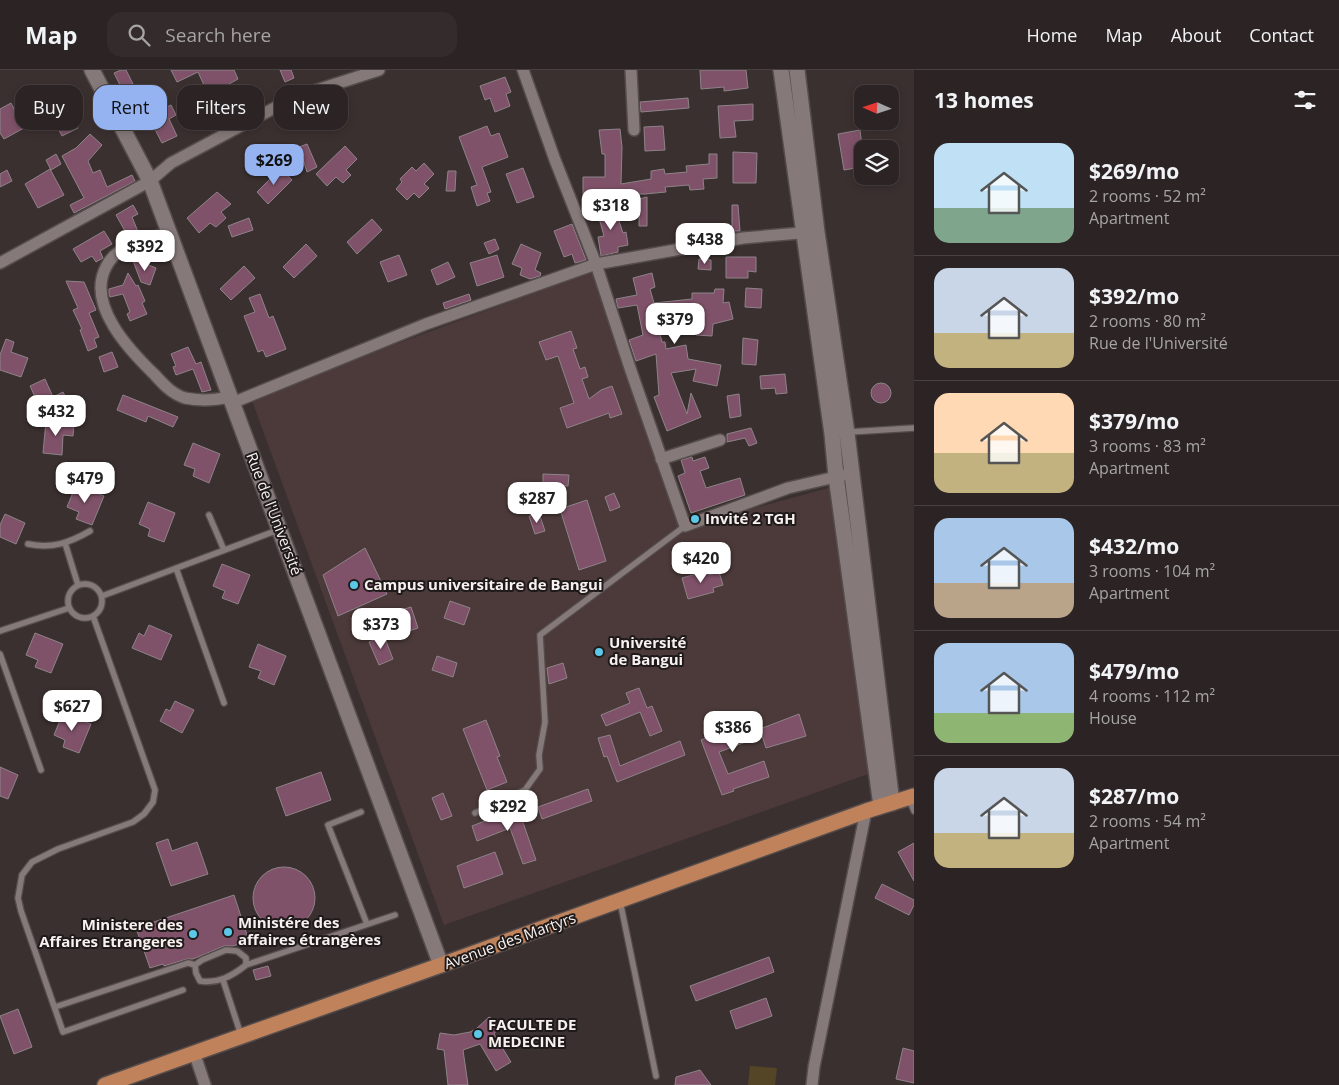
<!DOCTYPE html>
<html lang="en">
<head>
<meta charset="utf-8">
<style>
  body { margin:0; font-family:"Open Sans",sans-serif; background:#342c2c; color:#f1f3f6; height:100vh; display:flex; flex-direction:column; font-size:19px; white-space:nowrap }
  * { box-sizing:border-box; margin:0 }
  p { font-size:16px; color:#a6a4a6 }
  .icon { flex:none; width:28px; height:28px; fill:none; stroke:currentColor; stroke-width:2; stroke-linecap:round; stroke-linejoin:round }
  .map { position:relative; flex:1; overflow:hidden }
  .sheet { display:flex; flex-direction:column; background:#2c2424; width:425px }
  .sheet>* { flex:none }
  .guide { position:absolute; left:15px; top:15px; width:475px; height:45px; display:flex; gap:10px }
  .needle { width:32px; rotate:273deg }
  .buttons { position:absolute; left:854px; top:15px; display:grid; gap:10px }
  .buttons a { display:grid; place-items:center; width:45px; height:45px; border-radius:10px; background:#2c2424; box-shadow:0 2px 8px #0003,0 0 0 1px #484141; font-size:25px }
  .price { position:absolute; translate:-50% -42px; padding:0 11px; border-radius:10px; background:#fff; color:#222; font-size:16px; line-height:32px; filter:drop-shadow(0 1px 2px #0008) }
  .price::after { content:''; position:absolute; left:50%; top:30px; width:15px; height:11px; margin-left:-8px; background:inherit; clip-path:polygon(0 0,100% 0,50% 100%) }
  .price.active { background:#95b2f1; color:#111 }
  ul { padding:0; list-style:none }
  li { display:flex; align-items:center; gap:15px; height:125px; padding:0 20px }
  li+li { border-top:1px solid #484141 }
  li span { display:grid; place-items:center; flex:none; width:140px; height:100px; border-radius:15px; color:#555 }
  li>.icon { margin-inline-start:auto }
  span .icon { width:60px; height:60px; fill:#fffc; stroke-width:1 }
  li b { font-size:21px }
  h2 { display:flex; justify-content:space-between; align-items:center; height:60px; padding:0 20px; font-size:21px }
  .chip { padding:0 18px; border-radius:15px; background:#2c2424; box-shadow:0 2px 8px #0003,0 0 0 1px #484141; font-size:18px; line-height:45px }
  .chip.active { background:#95b2f1; color:#111 }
  header { display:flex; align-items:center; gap:30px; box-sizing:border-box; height:70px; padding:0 25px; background:#2c2424; border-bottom:1px solid #484141 }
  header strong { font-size:24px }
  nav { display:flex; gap:28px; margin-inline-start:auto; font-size:18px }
  .search { width:350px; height:45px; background:#342c2c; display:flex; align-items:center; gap:12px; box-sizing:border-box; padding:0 18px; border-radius:15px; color:#a6a4a6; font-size:19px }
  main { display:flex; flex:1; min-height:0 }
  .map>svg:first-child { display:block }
  .built { fill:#4b3a39 }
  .green { fill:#534526 }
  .building { fill:#7f5269; stroke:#8e8388 }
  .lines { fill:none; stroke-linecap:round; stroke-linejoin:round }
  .lane-casing { stroke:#554c4c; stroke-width:8 }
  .street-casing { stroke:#554c4c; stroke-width:14 }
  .secondary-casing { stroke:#554c4c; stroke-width:18 }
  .primary-casing { stroke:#554c4c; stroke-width:18 }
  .lane { stroke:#867979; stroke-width:5.5 }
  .street { stroke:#867979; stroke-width:11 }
  .secondary { stroke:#867979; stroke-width:15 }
  .primary { stroke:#c0825a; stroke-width:15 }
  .poi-dot { fill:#5ac8e6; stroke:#1f1a1a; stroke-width:2 }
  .labels { text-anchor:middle; stroke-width:4; stroke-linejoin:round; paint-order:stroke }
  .street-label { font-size:15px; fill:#f8f1f0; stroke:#1f1a1a }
  .poi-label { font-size:15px; font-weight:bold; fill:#f8f1f0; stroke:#1f1a1a; text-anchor:start }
</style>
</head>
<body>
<header>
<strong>Map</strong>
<div class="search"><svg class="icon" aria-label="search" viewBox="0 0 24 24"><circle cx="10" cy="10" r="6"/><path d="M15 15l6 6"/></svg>Search here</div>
<nav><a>Home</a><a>Map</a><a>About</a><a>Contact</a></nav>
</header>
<main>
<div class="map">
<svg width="914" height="1015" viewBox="0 0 914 1015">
  <rect width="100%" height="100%" fill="#3b3030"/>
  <path class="built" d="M595,200L681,458L836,416L868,704L444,855L251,328Z"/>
  <path class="green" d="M750,996L777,998L775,1015H748Z"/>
  <path class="building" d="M121,0H126L133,14L122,19L114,3Z
    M171,0H234L238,9L229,14L232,21L217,28L214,21L208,24L198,2L177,12Z
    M280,0H291L294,8L285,12Z
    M700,0H746L748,18L724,21V17L701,19Z
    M505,7L511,22L506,24L510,36L495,42L490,28L485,30L480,16Z
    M61,16L66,26L73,22L82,41L72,46L78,58L62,66L48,39L55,36L48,22Z
    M688,28L689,38L641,42L640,32Z
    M11,33L24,58L4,69L0,63V39Z
    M753,34V50L734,51L736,67L720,68L718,36Z
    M171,35L176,45L169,49L177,66L162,73L148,46Z
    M234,41L238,48L211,61L207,55Z
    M487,56L491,66L499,63L508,87L482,97L491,122L487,123L490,131L477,136L471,117L477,115L459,67Z
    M663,56L665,80L645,81L644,57Z
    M620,59L622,77L621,114L651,109V101L664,99L665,104L687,102L686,96L709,94V84H717V108L703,109L704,119L690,120L689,115L665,117L666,122L645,124H583V107H605V84H602L599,60Z
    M860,60L862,76V97L844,100L838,64Z
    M90,64L102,75L88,91L93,103L100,100L107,117L132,105L135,111L74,143L70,135L84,128L62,86L76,78Z
    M307,74L317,97L307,102L299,77Z
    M345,76L357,89L346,100L351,105L343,113L336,107L327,116L316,104Z
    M733,82L757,83L756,113H733Z
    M56,84L61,94L51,100L46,90Z
    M424,93L434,104L424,114L429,118L419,128L414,123L407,130L396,119L402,112L400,109L412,97L416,101Z
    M281,98L292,110L268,134L257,122Z
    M523,98L534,127L517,133L506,104Z
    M50,99L64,125L38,138L25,114Z
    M7,100L12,111L0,117V104Z
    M448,101H456L455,121H446Z
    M217,122L231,134L221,142L226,148L216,157L210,153L199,163L187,148Z
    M647,127V156H639V129Z
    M133,135L138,144L132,147L139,164L129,168L116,145Z
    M620,135L622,143L617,145L623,163L626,162L628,175L618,177V182L601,186L598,167L604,166L597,141Z
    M732,135H738L740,161H732Z
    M249,148L253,160L232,167L228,156Z
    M372,149L382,160L357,184L347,172Z
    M572,154L586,190L575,193L572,184L564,187L554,161Z
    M699,158H710V166L699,168Z
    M104,161L112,174L100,181L103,188L96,192L92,186L81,192L73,179Z
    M495,169L499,179L489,184L484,173Z
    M306,174L317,186L294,208L283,197Z
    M521,174L541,183L535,200L541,203L540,206L530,209L520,205L522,198L512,194Z
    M399,185L407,205L388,212L380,192Z
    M497,185L504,207L477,216L470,193Z
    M726,187H756V202L748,201V208H726Z
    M132,188L156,198L150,215L141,212Z
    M699,189L711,190V200L698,199Z
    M448,192L455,207L437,215L431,200Z
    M244,196L255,208L231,230L220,219Z
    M128,203L136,216L138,215L145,231L142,233L147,244L130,251L127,244L130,242L123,224L110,227L109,225V219L123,215Z
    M652,203L655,217L650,219L654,233L692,229V223H714L715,219H724L723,233L729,232L733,249L713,254L712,266L696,265V252H691V242L655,245L662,272H665L666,279L686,275L688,289L721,295L717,316L693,311L696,299L671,303L687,344L691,323L701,347L667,361L654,327L659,325L656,284L636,291L629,270L643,265L637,235L618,238L616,229L637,225L633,208Z
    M66,211L84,212L96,240L89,243L99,267L94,269L97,277L88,281L80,260L82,259L73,240L78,238Z
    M746,218L762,219L761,238L745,237Z
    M260,224L269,248L273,246L286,279L266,287L263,280L258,282L244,246L255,242L249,228Z
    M469,224L471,230L445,239L443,233Z
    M571,261L577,278L573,279L580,299L585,297L588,307L582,309L589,329L601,320L612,316L622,344L610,348L609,343L567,358L560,338L574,333L558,286L546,290L539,272Z
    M743,268L758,270L756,295L742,294Z
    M6,269L14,272L11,282L28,288L21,307L0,300V285Z
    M188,277L196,294L201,292L211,320L202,322L193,299L176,305L173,297L176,296L171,284Z
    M112,282L118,297L104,302L99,287Z
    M785,304L787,323L776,324L775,318L761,319L760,306Z
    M45,309L53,327L63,322L67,330L42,342L30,316Z
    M871 323a10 10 0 1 1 20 0a10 10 0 1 1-20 0Z
    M739,324L741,346L730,348L727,326Z
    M123,325L178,347L173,357L148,346L146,352L117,340Z
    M46,351L74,354L73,366L63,365L62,385L43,383Z
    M751,358L757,373L749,376L745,368L727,372V364Z
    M193,373L220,384L209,413L193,406L195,399L184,395Z
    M692,387L693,391L705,387L709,398L700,401L706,418L740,408L745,425L691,443L678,406L685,403L681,390Z
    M543,404L569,405L568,416L543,415Z
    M76,415L104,426L92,455L76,449L79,442L67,437Z
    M614,423L620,437L610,441L605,427Z
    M587,430L606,491L579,500L560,439Z
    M148,432L175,443L164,472L148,466L150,459L139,454Z
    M539,443L545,461L535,464L529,446Z
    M5,444L25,453L16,474L0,467V455Z
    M365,478L387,524L338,546L323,505Z
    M222,494L250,505L238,534L222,528L225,521L213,516Z
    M707,501L709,505L719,502L723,515L713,518L714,522L688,529L682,508Z
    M450,531L470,538L464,555L444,548Z
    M411,537L418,558L406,562L398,541Z
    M149,555L172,565L161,590L132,578L139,563L144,566Z
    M35,563L63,574L51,603L35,597L38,590L26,585Z
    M384,566L393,589L379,595L369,572Z
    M258,574L286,586L274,615L258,608L261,601L249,597Z
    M437,586L457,593L453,607L432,600Z
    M563,593L567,608L549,614L547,598Z
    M639,618L647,638L652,636L662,661L650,666L640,642L606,656L601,645L630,633L626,623Z
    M175,631L194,640L182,663L160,651L166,639L170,641Z
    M740,642L743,655L754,651L759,667L719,682L728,704L764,691L769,707L733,719L734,721L722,725L701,670L720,663L716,648Z
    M63,643L91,654L79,683L63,677L65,670L54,665Z
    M799,644L806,666L766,678L760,659Z
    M486,650L500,686L497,687L507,712L487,720L463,659Z
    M610,665L620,696L680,671L685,685L617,712L607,686L604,687L598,668Z
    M0,697L18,705L8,729L0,726Z
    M321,702L331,730L286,746L276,718Z
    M588,719L592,731L542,749L538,737Z
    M443,723L452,746L441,750L432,728Z
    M518,738L536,790L523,794L510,758L477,771L472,756Z
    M168,769L172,781L197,772L208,804L171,816L156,773Z
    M914,773V811L898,782Z
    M495,782L503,804L464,818L457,796Z
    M253 828a31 31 0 1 1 62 0a31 31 0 1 1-62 0Z
    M882,814L914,830V835L909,845L875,828Z
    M234,825L249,871L233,876H224L193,889H187L164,896L163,894L150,898L136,858Z
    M769,887L774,902L696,931L690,916Z
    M268,896L271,906L256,910L253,900Z
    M766,928L772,946L736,959L730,941Z
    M18,939L32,977L14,984L0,946Z
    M489,947L501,954L494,964L511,992L496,1001L480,974L463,980L468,1015H448L444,980L437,979L440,963L454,965L470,962L476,959Z
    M903,978L914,981V1013L896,1009Z
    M700,1000L711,1015H675L676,1007Z"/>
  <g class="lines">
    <g class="lane-casing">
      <path id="lane" d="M849,362L914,358
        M209,445L224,480
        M65,473L78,515
        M28,474C52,479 69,473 90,461
        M176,498L224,633
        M68 531a17 17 0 1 1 34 0a17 17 0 1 1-34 0Z
        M102,526L278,460
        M93,546L155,720L153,732L144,744L133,752L58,779L32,792L22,805L18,828L21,841L63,962L183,920
        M0,561L69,538
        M0,584L41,700
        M909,729L914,741
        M361,742L328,755L367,854
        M475,743L525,720L540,699L539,685L545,652L540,565L685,456
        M620,831L656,1006
        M226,880L237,881L246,888V895C232,906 218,914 200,911L196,903L195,895L202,890Z
        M246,895L395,845
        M223,910L241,965
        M55,937L188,893L195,895"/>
    </g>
    <g class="street-casing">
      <path id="street" d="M523,0L555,90L596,194L630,298L685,456L788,418L844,405
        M631,0L634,60
        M168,163C147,169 116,175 106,197C86,235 130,281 155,305C163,314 172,324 185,328C199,331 216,330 230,327
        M0,193L150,111L171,93L295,27L379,0
        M232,333L426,254L596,194L743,168L812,162
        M661,389L720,370
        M194,982L205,1015
        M812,1015L814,997L866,741"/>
    </g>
    <g class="secondary-casing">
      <path id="secondary" d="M92,0L150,111L441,895
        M781,0L832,364L836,406L881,736
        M797,0L817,162L847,363L892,733"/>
    </g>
    <g class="primary-casing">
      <path id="primary" d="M105,1015L441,895L866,741L914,726"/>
    </g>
    <use href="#lane" class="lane"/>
    <use href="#street" class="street"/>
    <use href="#secondary" class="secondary"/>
    <use href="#primary" class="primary"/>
  </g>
  <g class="poi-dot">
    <circle cx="695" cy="449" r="5"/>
    <circle cx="354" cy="515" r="5"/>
    <circle cx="599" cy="582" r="5"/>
    <circle cx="228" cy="862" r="5"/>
    <circle cx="193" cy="864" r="5"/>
    <circle cx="478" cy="964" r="5"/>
  </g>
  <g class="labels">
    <g class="street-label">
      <text transform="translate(274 444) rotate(69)" y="5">Rue de l'Université</text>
      <text transform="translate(510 871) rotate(-20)" y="5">Avenue des Martyrs</text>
    </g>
    <g class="poi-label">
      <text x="705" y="454">Invité 2 TGH</text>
      <text x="364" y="520">Campus universitaire de Bangui</text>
      <text x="609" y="578">Université<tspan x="609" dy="17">de Bangui</tspan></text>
      <text x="238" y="858">Ministére des<tspan x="238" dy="17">affaires étrangères</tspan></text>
      <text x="183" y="860" text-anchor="end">Ministere des<tspan x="183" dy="17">Affaires Etrangeres</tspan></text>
      <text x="488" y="960">FACULTE DE<tspan x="488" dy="17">MEDECINE</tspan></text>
    </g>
  </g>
</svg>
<div class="buttons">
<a><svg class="needle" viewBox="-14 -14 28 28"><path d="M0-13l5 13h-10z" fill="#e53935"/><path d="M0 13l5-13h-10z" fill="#a6a4a6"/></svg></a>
<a><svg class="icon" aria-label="layers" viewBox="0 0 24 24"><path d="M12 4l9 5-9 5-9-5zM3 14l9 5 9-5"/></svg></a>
</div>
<b class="price active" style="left:274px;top:116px">$269</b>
<b class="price" style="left:611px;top:161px">$318</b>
<b class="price" style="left:705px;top:195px">$438</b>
<b class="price" style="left:145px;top:202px">$392</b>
<b class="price" style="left:675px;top:275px">$379</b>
<b class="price" style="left:56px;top:367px">$432</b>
<b class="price" style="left:85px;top:434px">$479</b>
<b class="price" style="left:537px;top:454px">$287</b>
<b class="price" style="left:701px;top:514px">$420</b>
<b class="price" style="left:381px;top:580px">$373</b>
<b class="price" style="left:72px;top:662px">$627</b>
<b class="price" style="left:733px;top:683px">$386</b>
<b class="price" style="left:508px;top:762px">$292</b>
<div class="guide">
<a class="chip">Buy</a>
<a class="chip active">Rent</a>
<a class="chip">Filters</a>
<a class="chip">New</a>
</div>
</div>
<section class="sheet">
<h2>13 homes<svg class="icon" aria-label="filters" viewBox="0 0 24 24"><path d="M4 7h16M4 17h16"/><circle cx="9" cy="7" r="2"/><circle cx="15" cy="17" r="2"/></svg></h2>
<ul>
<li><span style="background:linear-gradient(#bfe0f5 65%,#7fa58c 0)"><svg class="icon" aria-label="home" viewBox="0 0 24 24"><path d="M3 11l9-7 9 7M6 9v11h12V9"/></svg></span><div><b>$269/mo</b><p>2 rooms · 52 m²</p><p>Apartment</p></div></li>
<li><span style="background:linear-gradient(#c9d6e8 65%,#c2b280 0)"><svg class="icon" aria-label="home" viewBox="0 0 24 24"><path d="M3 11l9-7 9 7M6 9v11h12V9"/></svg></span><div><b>$392/mo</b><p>2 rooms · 80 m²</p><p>Rue de l'Université</p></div></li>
<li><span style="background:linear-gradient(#ffd9b3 60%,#c2b280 0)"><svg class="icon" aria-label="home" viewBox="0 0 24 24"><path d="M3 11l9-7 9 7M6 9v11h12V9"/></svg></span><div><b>$379/mo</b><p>3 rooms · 83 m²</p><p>Apartment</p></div></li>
<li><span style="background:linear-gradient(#a9c7e8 65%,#b9a48a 0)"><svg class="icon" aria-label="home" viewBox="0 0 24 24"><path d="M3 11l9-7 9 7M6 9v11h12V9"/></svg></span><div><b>$432/mo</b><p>3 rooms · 104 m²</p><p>Apartment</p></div></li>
<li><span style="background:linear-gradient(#a9c7e8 70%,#8fb573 0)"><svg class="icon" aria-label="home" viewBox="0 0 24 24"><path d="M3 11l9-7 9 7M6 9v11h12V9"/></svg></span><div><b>$479/mo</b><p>4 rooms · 112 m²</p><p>House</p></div></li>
<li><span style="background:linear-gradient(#c9d6e8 65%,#c2b280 0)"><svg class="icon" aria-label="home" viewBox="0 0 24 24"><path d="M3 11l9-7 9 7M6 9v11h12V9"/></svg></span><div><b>$287/mo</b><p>2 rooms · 54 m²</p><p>Apartment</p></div></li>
</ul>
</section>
</main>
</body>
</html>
